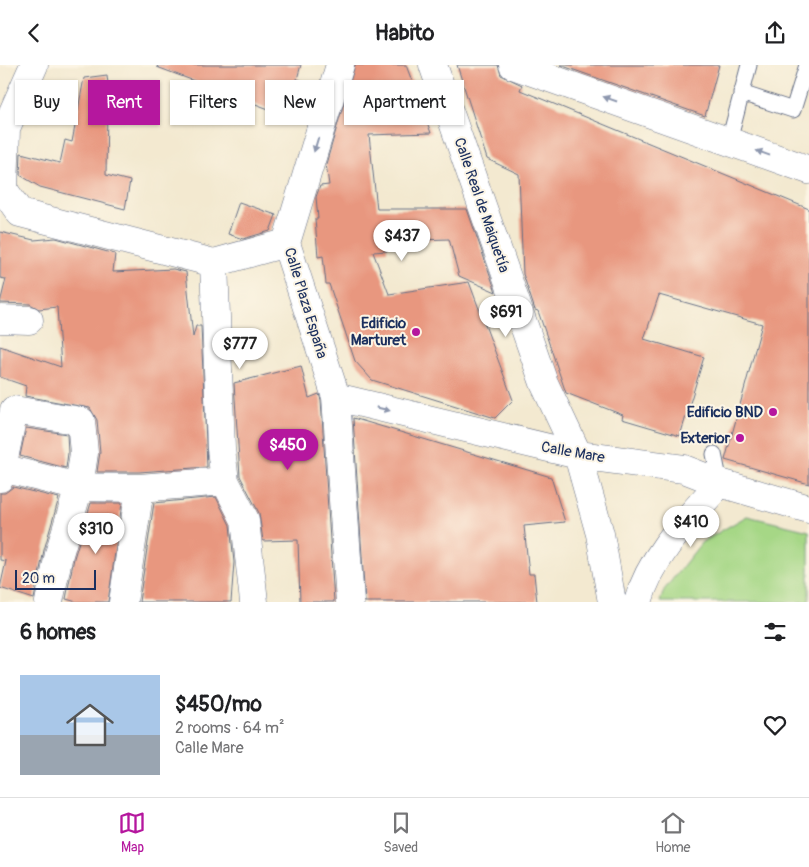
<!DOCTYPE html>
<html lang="en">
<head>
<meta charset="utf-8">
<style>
  body { margin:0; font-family:Pangolin,sans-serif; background:#f6f6f6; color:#202124; height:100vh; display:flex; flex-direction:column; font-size:19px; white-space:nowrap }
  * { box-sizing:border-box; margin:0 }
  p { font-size:16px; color:#757577 }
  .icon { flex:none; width:28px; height:28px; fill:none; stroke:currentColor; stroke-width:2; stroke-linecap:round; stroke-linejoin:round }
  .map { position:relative; height:537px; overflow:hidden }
  .panel { display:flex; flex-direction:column; background:#fff; flex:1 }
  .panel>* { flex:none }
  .guide { position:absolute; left:15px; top:15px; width:500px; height:45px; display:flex; gap:10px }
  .scale { position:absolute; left:15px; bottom:12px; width:81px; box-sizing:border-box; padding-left:5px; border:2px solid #1b2f5e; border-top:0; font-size:14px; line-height:18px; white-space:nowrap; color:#1b2f5e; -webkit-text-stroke:4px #fcf5e5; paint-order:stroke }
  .price { position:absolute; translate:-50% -42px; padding:0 11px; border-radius:18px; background:#fff; color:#222; font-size:16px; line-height:32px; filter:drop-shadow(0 1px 2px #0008) }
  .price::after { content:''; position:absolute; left:50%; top:30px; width:15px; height:11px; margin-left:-8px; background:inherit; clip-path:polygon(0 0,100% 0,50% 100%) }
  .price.on { background:#b5179e; color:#fff }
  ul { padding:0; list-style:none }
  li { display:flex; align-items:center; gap:15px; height:125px; padding:0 20px }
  li span { display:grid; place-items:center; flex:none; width:140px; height:100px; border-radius:0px; color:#555 }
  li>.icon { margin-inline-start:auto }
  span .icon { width:60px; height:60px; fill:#fffc; stroke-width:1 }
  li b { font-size:21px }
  h2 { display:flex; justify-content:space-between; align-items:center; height:60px; padding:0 20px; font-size:21px }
  .chip { padding:0 18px; border-radius:0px; background:#fff; box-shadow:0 1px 4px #0004; font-size:18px; line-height:45px }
  .chip.on { background:#b5179e; color:#fff }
  header { display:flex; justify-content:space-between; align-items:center; height:65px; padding:0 20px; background:#fff; font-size:22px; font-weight:700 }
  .tab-bar { display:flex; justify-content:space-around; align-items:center; height:70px; border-top:1px solid #e0e0e0; background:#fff; font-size:14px; color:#757577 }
  .tab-bar a { display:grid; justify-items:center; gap:2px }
  .tab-bar .on { color:#b5179e }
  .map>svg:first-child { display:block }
  .green { fill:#a6d786; stroke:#608372 }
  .building { fill:#e8977f }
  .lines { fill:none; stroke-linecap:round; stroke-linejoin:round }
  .service-casing { stroke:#677086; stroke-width:17 }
  .minor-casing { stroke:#677086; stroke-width:29 }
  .service { stroke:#fff; stroke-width:15 }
  .minor { stroke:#fff; stroke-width:28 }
  .oneway { fill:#8d97ae }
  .poi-dot { fill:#b5179e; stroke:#fcf5e5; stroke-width:2 }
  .labels { text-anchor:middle; stroke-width:4; stroke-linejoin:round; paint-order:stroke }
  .street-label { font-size:15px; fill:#1b2f5e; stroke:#fcf5e5 }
  .poi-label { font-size:15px; font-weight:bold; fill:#1b2f5e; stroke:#fcf5e5; text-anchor:end }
</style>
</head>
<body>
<header><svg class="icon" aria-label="back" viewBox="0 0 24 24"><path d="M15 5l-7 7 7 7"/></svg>Habito<svg class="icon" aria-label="share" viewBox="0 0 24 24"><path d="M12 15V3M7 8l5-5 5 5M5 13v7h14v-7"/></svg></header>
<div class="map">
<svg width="809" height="537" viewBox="0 0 809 537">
  <rect width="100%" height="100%" fill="#fcf5e5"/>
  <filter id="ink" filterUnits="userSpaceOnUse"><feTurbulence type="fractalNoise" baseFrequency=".02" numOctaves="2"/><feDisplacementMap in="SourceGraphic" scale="10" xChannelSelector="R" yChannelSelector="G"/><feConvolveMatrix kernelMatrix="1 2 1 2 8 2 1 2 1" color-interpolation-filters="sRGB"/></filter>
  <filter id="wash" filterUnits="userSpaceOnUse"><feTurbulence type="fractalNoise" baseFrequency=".0096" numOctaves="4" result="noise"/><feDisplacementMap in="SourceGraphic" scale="20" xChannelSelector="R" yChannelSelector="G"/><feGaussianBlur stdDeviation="1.12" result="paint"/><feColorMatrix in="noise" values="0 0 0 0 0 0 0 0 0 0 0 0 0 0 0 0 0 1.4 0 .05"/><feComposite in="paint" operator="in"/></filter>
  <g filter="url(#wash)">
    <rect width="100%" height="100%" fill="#f3e9d0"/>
    <path class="green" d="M747,451L809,466V537H660L664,525L702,477Z"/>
    <g id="blocks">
      <path class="building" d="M158,0H301L297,14L303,16L290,52L157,2Z
        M355,0H406L431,68L369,70L377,144H467L496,227L459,211L449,174L387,176V186L373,187L389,229L469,217L513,335L495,353L372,315L355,296L329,219H326L323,191L318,192L315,154H318L316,132L320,121L329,120L326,99Z
        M457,0H498L501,10L522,20L520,25L809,144V419L725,395L762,259L659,230L644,274L704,292L680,371L622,354L623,350L566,328L538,246L535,245L523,209L519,109L487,94Z
        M560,0H719L705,51Z
        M107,10L111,45L107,44L106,110L130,116L125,144L40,122L20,110L21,88L60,98L65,75L72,77L84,13Z
        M239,137L276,150L270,166L243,174L228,169Z
        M0,167L34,175L56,173L115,189L113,207L173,204L186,207L193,272L196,261H201L207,402L139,407H97L100,387L97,355L90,343L25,331L26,321L0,312V281L61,302L57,242L39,244L30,239L0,238L6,214L0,213Z
        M301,301L309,333L319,329L321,335L334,537H300L298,475L263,476L259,448L240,411L234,318Z
        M353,353L551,412L565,457L524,461L529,509H534L537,537H365Z
        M26,363L67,369L68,388L66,403L20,391Z
        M13,422L59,433L44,485L34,534L0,523L6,496L0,495V428H5Z
        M216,432L230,460L234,497L231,537H139L154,438Z
        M91,438H122L108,537H77L66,534L74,493Z"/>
    </g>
  </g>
  <g filter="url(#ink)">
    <use href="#blocks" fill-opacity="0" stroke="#677086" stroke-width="1"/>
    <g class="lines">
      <g class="service-casing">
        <path id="service" d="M741,28L793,45L807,0
          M729,76L749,0
          M714,389L720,418"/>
      </g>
      <g class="minor-casing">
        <path id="minor" d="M340,0L286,178L336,332L350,537
          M433,0L544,318L578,390L600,469L612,537
          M513,0L809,105
          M0,124L4,125L20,148L214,198L286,178
          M0,129L4,125L6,63L34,0
          M214,198L221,384L225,416L245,455L254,537
          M0,254L29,255
          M336,332L578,390L684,404L720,418L809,444
          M2,403L79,422L140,423L225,416
          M0,413L14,345L81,356L84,388L79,422L59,489L49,537
          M123,537L140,423
          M638,537C651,490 689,453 720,418"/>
      </g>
      <use href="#service" class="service"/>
      <use href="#minor" class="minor"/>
    </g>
    <defs><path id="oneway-solid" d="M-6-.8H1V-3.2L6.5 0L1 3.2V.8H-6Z" transform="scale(1.25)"/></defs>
    <g class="oneway">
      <use href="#oneway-solid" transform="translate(610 34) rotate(-161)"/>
      <use href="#oneway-solid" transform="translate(316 80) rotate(107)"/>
      <use href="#oneway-solid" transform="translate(763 88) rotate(-160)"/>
      <use href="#oneway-solid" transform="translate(383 344) rotate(14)"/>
    </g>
  </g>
  <g class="poi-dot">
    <circle cx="416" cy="267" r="5"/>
    <circle cx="773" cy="347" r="5"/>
    <circle cx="740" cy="373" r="5"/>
  </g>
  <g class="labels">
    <g class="street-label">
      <text transform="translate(482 140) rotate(71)" y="5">Calle Real de Maiquetía</text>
      <text transform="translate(306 238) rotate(73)" y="5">Calle Plaza España</text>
      <text transform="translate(573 387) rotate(10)" y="5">Calle Mare</text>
    </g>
    <g class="poi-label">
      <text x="406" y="263">Edificio<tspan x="406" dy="17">Marturet</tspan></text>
      <text x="763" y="352">Edificio BND</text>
      <text x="730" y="378">Exterior</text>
    </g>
  </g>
</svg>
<div class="scale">20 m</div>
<b class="price" style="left:402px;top:197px">$437</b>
<b class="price" style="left:506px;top:273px">$691</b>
<b class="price" style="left:240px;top:305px">$777</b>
<b class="price on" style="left:288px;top:406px">$450</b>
<b class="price" style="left:691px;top:483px">$410</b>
<b class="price" style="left:96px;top:490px">$310</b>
<div class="guide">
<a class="chip">Buy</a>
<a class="chip on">Rent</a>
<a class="chip">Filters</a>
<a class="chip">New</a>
<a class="chip">Apartment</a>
</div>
</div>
<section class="panel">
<h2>6 homes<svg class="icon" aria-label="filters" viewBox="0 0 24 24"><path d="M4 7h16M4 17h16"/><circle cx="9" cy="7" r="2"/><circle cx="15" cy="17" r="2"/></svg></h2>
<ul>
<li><span style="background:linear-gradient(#a9c7e8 60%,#9aa5b1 0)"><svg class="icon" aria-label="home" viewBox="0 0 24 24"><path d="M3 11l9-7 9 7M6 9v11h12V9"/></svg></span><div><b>$450/mo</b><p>2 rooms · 64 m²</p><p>Calle Mare</p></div><svg class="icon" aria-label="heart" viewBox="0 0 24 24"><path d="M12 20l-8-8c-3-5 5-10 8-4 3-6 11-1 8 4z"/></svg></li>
</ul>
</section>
<nav class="tab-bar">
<a class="on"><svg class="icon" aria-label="map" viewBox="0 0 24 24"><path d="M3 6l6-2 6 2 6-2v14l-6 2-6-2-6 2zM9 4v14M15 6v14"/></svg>Map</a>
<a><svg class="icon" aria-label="saved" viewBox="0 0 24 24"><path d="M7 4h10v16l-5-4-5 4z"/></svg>Saved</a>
<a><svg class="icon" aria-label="home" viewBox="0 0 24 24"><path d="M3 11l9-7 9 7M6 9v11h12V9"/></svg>Home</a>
</nav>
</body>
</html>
